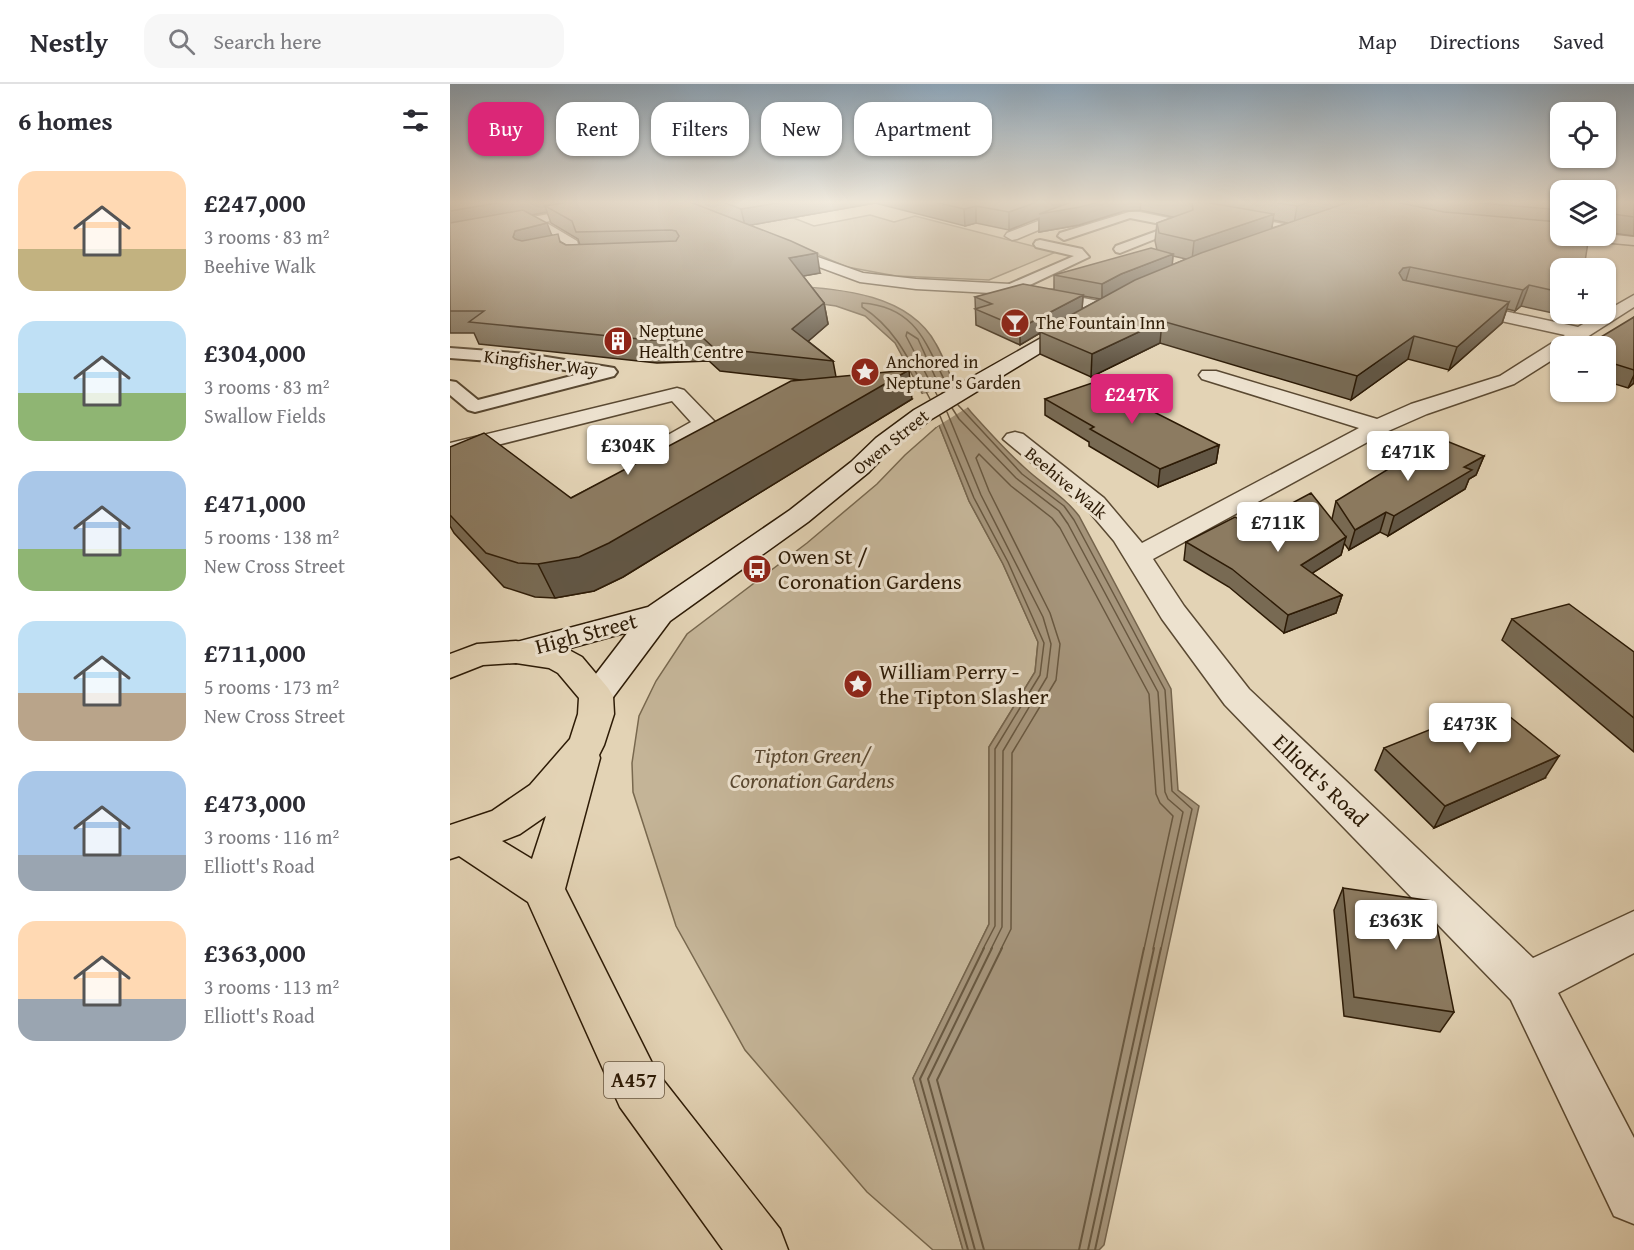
<!DOCTYPE html>
<html lang="en">
<head>
<meta charset="utf-8">
<style>
  body { margin:0; font-family:"Gentium Book Plus",serif; background:#f7f7f7; color:#2b2b33; height:100vh; display:flex; flex-direction:column; font-size:22px; white-space:nowrap }
  * { box-sizing:border-box; margin:0 }
  p { font-size:20px; color:#7c7c81 }
  .icon { flex:none; width:33px; height:33px; fill:none; stroke:currentColor; stroke-width:2; stroke-linecap:round; stroke-linejoin:round }
  .map { position:relative; flex:1; overflow:hidden }
  .details { display:flex; flex-direction:column; background:#fff; width:450px }
  .details>* { flex:none }
  .guide { position:absolute; left:18px; top:18px; width:570px; height:54px; display:flex; gap:12px }
  .buttons { position:absolute; left:1100px; top:18px; display:grid; gap:12px }
  .buttons a { display:grid; place-items:center; width:66px; height:66px; border-radius:12px; background:#fff; box-shadow:0 2px 4px #0004; font-size:30px }
  .price { position:absolute; translate:-50% -51px; padding:0 14px; border-radius:6px; background:#fff; color:#222; font-size:20px; line-height:39px; filter:drop-shadow(0 2px 3px #0008) }
  .price::after { content:''; position:absolute; left:50%; top:36px; width:18px; height:14px; margin-left:-9px; background:inherit; clip-path:polygon(0 0,100% 0,50% 100%) }
  .price.on { background:#db2777; color:#fff }
  ul { padding:0; list-style:none }
  li { display:flex; align-items:center; gap:18px; height:150px; padding:0 18px }
  li span { display:grid; place-items:center; flex:none; width:168px; height:120px; border-radius:18px; color:#555 }
  li>.icon { margin-inline-start:auto }
  span .icon { width:72px; height:72px; fill:#fffc; stroke-width:1 }
  li b { font-size:26px }
  h2 { display:flex; justify-content:space-between; align-items:center; height:72px; padding:0 18px; font-size:26px }
  .pill { padding:0 21px; border-radius:18px; background:#fff; box-shadow:0 2px 4px #0004; font-size:21px; line-height:54px }
  .pill.on { background:#db2777; color:#fff }
  header { display:flex; align-items:center; gap:36px; box-sizing:border-box; height:84px; padding:0 30px; background:#fff; border-bottom:2px solid #e1e1e2 }
  header strong { font-size:28px }
  nav { display:flex; gap:33px; margin-inline-start:auto; font-size:21px }
  .search { width:420px; height:54px; background:#f7f7f7; display:flex; align-items:center; gap:15px; box-sizing:border-box; padding:0 21px; border-radius:18px; color:#7c7c81; font-size:22px }
  main { display:flex; flex:1; min-height:0 }
  .map>svg:first-child { display:block }
  .green { fill:#c4b497; stroke:#78684e; stroke-width:1.5 }
  .water { fill:#a5947a; stroke:#75644c; stroke-width:1.5 }
  .pier { fill:#e3d3b5 }
  .lines { fill:none; stroke-linecap:round; stroke-linejoin:round }
  .shore-far1 { stroke:#695840; stroke-width:1.5 }
  .shore { stroke:#695840; stroke-width:2 }
  .service-casing { stroke:#5a4932; stroke-width:4 }
  .pedestrian-casing { stroke:#5a4932; stroke-width:3 }
  .minor-casing { stroke:#5a4932; stroke-width:3 }
  .secondary-casing { stroke:#2d1b06; stroke-width:3 }
  .primary-casing { stroke:#2d1b06; stroke-width:3 }
  .service { fill:#ede2cf; fill-rule:evenodd }
  .pedestrian { fill:#ede2cf; fill-rule:evenodd }
  .minor { fill:#ede2cf; fill-rule:evenodd }
  .secondary { fill:#ede2cf; fill-rule:evenodd }
  .primary { fill:#e3d3b5; fill-rule:evenodd }
  .wall { fill:#786a53; stroke:#2d1b06; stroke-width:1.5; fill-rule:evenodd }
  .shaded-wall { fill:#625644; stroke:#2d1b06; stroke-width:1.5 }
  .building { fill:#8c7b61; stroke:#2d1b06; stroke-width:1.5 }
  .labels { text-anchor:middle; stroke-width:6; stroke-linejoin:round; paint-order:stroke }
  .far-poi-label { font-size:18px; fill:#2d1b06; stroke:#ede2cf; text-anchor:start }
  .far-street-label { font-size:18px; fill:#2d1b06; stroke:#ede2cf }
  .shield { fill:#ede2cf; stroke:#675742; stroke-width:1.5 }
  .shield-label { font-size:21px; font-weight:bold; fill:#2d1b06 }
  .poi-label { font-size:22px; fill:#2d1b06; stroke:#ede2cf; text-anchor:start }
  .street-label { font-size:22px; fill:#2d1b06; stroke:#ede2cf }
  .park-label { font-size:22px; font-style:italic; fill:#5a4932; stroke:#ede2cf }
</style>
</head>
<body>
<header>
<strong>Nestly</strong>
<div class="search"><svg class="icon" aria-label="search" viewBox="0 0 24 24"><circle cx="10" cy="10" r="6"/><path d="M15 15l6 6"/></svg>Search here</div>
<nav><a>Map</a><a>Directions</a><a>Saved</a></nav>
</header>
<main>
<section class="details">
<h2>6 homes<svg class="icon" aria-label="filters" viewBox="0 0 24 24"><path d="M4 7h16M4 17h16"/><circle cx="9" cy="7" r="2"/><circle cx="15" cy="17" r="2"/></svg></h2>
<ul>
<li><span style="background:linear-gradient(#ffd9b3 65%,#c2b280 0)"><svg class="icon" aria-label="home" viewBox="0 0 24 24"><path d="M3 11l9-7 9 7M6 9v11h12V9"/></svg></span><div><b>£247,000</b><p>3 rooms · 83 m²</p><p>Beehive Walk</p></div></li>
<li><span style="background:linear-gradient(#bfe0f5 60%,#8fb573 0)"><svg class="icon" aria-label="home" viewBox="0 0 24 24"><path d="M3 11l9-7 9 7M6 9v11h12V9"/></svg></span><div><b>£304,000</b><p>3 rooms · 83 m²</p><p>Swallow Fields</p></div></li>
<li><span style="background:linear-gradient(#a9c7e8 65%,#8fb573 0)"><svg class="icon" aria-label="home" viewBox="0 0 24 24"><path d="M3 11l9-7 9 7M6 9v11h12V9"/></svg></span><div><b>£471,000</b><p>5 rooms · 138 m²</p><p>New Cross Street</p></div></li>
<li><span style="background:linear-gradient(#bfe0f5 60%,#b9a48a 0)"><svg class="icon" aria-label="home" viewBox="0 0 24 24"><path d="M3 11l9-7 9 7M6 9v11h12V9"/></svg></span><div><b>£711,000</b><p>5 rooms · 173 m²</p><p>New Cross Street</p></div></li>
<li><span style="background:linear-gradient(#a9c7e8 70%,#9aa5b1 0)"><svg class="icon" aria-label="home" viewBox="0 0 24 24"><path d="M3 11l9-7 9 7M6 9v11h12V9"/></svg></span><div><b>£473,000</b><p>3 rooms · 116 m²</p><p>Elliott's Road</p></div></li>
<li><span style="background:linear-gradient(#ffd9b3 65%,#9aa5b1 0)"><svg class="icon" aria-label="home" viewBox="0 0 24 24"><path d="M3 11l9-7 9 7M6 9v11h12V9"/></svg></span><div><b>£363,000</b><p>3 rooms · 113 m²</p><p>Elliott's Road</p></div></li>
</ul>
</section>
<div class="map">
<svg width="1184" height="1166" viewBox="0 0 1184 1166">
  <rect width="100%" height="100%" fill="#e3d3b5"/>
  <filter id="stains"><feTurbulence type="fractalNoise" baseFrequency=".00333" numOctaves="4"/><feColorMatrix values="0 0 0 0 .2 0 0 0 0 .09 0 0 0 0 .02 0 0 0 .5 -.17"/></filter>
  <radialGradient id="worn" r=".72"><stop offset=".6" stop-color="#630" stop-opacity="0"/><stop offset="1" stop-color="#630" stop-opacity=".3"/></radialGradient>
  <path class="green" d="M323,126L364,142L420,131L444,138L465,132L606,168L539,196L446,192L397,183L282,134Z
    M489,341L519,417L553,480L588,558L585,588L539,663V840L463,994L513,1166H483L417,1108L295,966L226,842L183,708L182,679L189,632L206,597L237,550L357,459L427,400L455,371Z"/>
  <path class="water" d="M331,201C384,205 457,207 486,260C499,282 503,308 521,328C538,347 556,367 575,384C593,401 614,412 629,432L721,605L728,706L749,722L654,1161L649,1166H513L463,994L539,840V663L585,588L588,558L553,480L519,417L489,341L445,259L415,232L386,222L365,219L0,202Z"/>
  <path class="pier" d="M503,294L520,322L486,343L467,311L478,309Z"/>
  <g class="lines">
    <path class="shore-far1" d="M487,311L456,252L457,248L468,255L492,308
      M480,315C461,280 447,245 412,223V219C469,223 477,264 499,305
      M508,321L572,390L614,422L624,436L715,606L722,707L742,725L711,865
      M502,324L509,335L566,394L609,427L618,440L708,608L715,708L718,715L733,728L703,865
      M497,328L531,411L593,533L601,560L597,593L553,667L552,843L541,865
      M490,332L524,414L558,478L594,559L590,591L545,665V842L533,865
      M551,865L561,845L562,669L606,596L610,560L600,529L539,407L526,374L529,370L561,402L602,434L610,444L699,610L706,710L710,719L723,732L694,865"/>
    <path class="shore" d="M518,1166L470,995L534,864
      M525,1166L478,995L542,864
      M534,1166L487,996L552,864
      M629,1166L694,864
      M638,1166L704,864
      M645,1166L711,864"/>
    <g class="service-casing">
      <path id="service" d="M679,128H690L738,138L740,141L670,169L666,168L664,165L666,162L721,142L680,134L614,156L608,152L610,149Z
        M590,156L632,165L639,173L565,208H555L553,205L555,202L624,172L586,163L584,160L586,157Z
        M0,264L78,270L158,283L164,284L167,288L164,292L25,328L18,326L0,311V297L6,298L28,316L133,289L78,280L0,274Z"/>
    </g>
    <g class="pedestrian-casing">
      <path id="pedestrian" d="M1155,150L1184,153V161L1129,156L1122,152Z"/>
    </g>
    <g class="minor-casing">
      <path id="minor" d="M164,118H189L183,122L95,138L127,157L132,173L124,178L116,173L115,162L80,141L0,156V148Z
        M638,118H655L567,155L562,156L555,152L557,149Z
        M690,118H715L844,142L851,146L844,150L696,122Z
        M328,159L413,189L466,195L560,200L654,218L660,219L663,223L660,227L654,228L560,210L466,205L410,198L323,166L321,163L323,160Z
        M1184,211V223L1123,262H1110V271L1064,300L977,330L936,348L703,475L734,522L799,605L1083,874L1184,827V869L1108,909L1184,1054V1140L1164,1132L1061,916L775,621L712,535L664,457L636,424L553,355L557,350L565,348L573,350L654,414L692,459L909,344L752,295L749,291L752,287H766L927,335L961,320L1050,292L1115,251L1006,227L1003,223L1006,219L1012,218L1128,243Z
        M227,304L234,306L266,339L263,344L195,384L186,386L177,384L174,379L177,374L241,338L222,317L0,373V359Z"/>
    </g>
    <g class="secondary-casing">
      <path id="secondary" d="M630,232L636,233L639,237L636,241L480,336L442,364L419,388L358,438L220,537L158,620L146,624L134,620L129,612L178,548L66,579L55,575L50,568L55,561L198,523L340,426L401,378L426,354L464,326Z"/>
    </g>
    <g class="primary-casing">
      <path id="primary" d="M66,557L119,566L132,573L158,604L163,612L164,630L154,661L149,671L150,674L115,805L206,987L330,1145L338,1166H273L170,1023L78,818L9,772L0,775V741L42,727L80,701L120,655L128,630L129,614L108,589L99,584L66,579L33,581L0,594V570L27,560ZM96,732L82,775L52,757L70,750Z"/>
    </g>
    <use href="#service" class="service"/>
    <use href="#pedestrian" class="pedestrian"/>
    <use href="#minor" class="minor"/>
    <use href="#secondary" class="secondary"/>
    <use href="#primary" class="primary"/>
  </g>
  <path class="wall" d="M0,118H1110V230H1123L1121,233L1071,222L1065,227L1057,225L1052,239L999,286L958,275L901,316L710,259L641,293L590,270V249L570,261L526,241L525,213L604,205V191L707,166L705,157L707,139L723,133L690,126L674,127L629,141L589,148V134L559,146L526,139L515,142L425,119L301,141L370,189L353,192L374,219L378,240L358,257L383,277L386,293L462,315L173,493L144,507L105,514L85,513L54,503L4,449L0,442V363L121,414L351,296L270,287L259,277L207,279L29,260L24,249H0ZM97,128L101,139L128,155L130,161H116L111,158L102,151L82,131ZM823,136L838,139L822,144ZM723,172L736,175L722,181ZM633,212L651,215L632,225Z
    M1155,118H1184V152L1155,148Z
    M1184,233V299L1178,304L1155,297V262Z
    M595,315L769,361L766,379L708,403L639,362V358L595,331Z
    M1034,372L1026,391L1019,395L1015,405L938,452L930,448L899,466L894,459L891,471L862,489L892,511L886,529L834,549L779,503L734,476L736,458L882,435L886,417Z
    M1062,535L1184,568V668L1052,556Z
    M934,664L1095,694L984,744L925,686Z
    M893,804L1004,928L990,948L894,932L884,826Z"/>
  <path class="shaded-wall" d="M52,118H153L95,122L97,128L0,146V127Z
    M333,118H425V119L295,142L291,125Z
    M587,118H691L690,126L674,127L629,141L589,148V134L559,146V128Z
    M860,118H903L844,140L847,122Z
    M526,122V139L515,142L514,125Z
    M824,130L821,148L742,176L744,157Z
    M1163,130L1155,148V131Z
    M97,139L104,157L72,166L63,153L65,147Z
    M367,169L370,189L343,194L339,174Z
    M723,170L722,184L652,215V200L671,190Z
    M960,183L954,203L949,189L953,184Z
    M1079,201L1071,222L1065,227L1073,206Z
    M633,211L632,226L590,248V249L570,261V244Z
    M1059,218L1052,239L999,286L1007,263Z
    M374,219L378,240L347,267L342,245Z
    M712,237L710,259L641,293L642,270Z
    M964,252L958,275L901,316L907,292Z
    M459,286L462,315L173,493L144,507L105,514L88,480Z
    M1184,291V299L1178,304Z
    M769,361L766,379L708,403L710,385Z
    M1034,372L1026,391L1019,395L1015,405L938,452L944,432L1014,383Z
    M936,428L930,448L899,466L905,446Z
    M896,453L891,471L847,499L851,481Z
    M892,511L886,529L834,549L838,531Z
    M1109,672L1095,694L984,744L995,722Z"/>
  <path class="building" d="M0,118H52L0,127Z
    M119,118H240L341,157L367,169L339,174L374,219L342,245L383,277L264,264L253,254L200,256L19,238L34,227H0V139L73,126L97,139L65,147L63,153L65,155L72,157L108,150L110,158L116,161L226,157L229,152L226,147L221,146L126,148L122,137L95,122Z
    M273,118H333L291,125Z
    M485,118H587L559,128L526,122L514,125Z
    M621,118H649L630,123L589,130Z
    M733,118H754L824,130L744,157L709,149L707,139L743,126L742,119Z
    M821,118H860L847,122Z
    M899,118H946L994,128L1110,138V152H1139L1134,184H1110V208L1079,201L1073,206L960,183L953,184L949,189L953,196L1059,218L1007,263L964,252L907,292L712,237L642,270L590,248L685,196L751,169Z
    M1019,118H1110V126Z
    M1155,118H1184V133L1163,130L1155,131Z
    M701,164L723,170L671,190L652,200L604,191Z
    M573,200L633,211L570,244L525,225L542,220L525,213Z
    M1184,233V286L1155,277V262H1136Z
    M459,286L159,459L129,473L88,480L68,479L36,469L0,431V363L34,349L121,414L341,297Z
    M645,298L769,361L710,385L640,345L644,343L595,315Z
    M989,354L1034,372L1014,383L1022,386L944,432L936,428L905,446L886,417Z
    M861,409L896,453L851,481L892,511L838,531L782,485L736,458L785,433L801,441Z
    M1119,520L1184,568V634L1062,535Z
    M1044,620L1109,672L995,722L934,664Z
    M893,804L982,817L1004,928L904,913Z"/>
  <linearGradient id="sky" x2="0" y2="1"><stop stop-color="#8da7bc"/><stop offset="0.42" stop-color="#f2ebde"/><stop offset="1" stop-color="#f2ebde" stop-opacity="0"/></linearGradient>
  <rect width="1184" height="281" fill="url(#sky)"/>
  <defs>
    <g id="bar-disc" transform="scale(1.5)"><circle r="9.5" fill="#8f2418" stroke="#ede2cf"/><path d="M-6-5H6L.8 .8V4.5H3.5V6h-7V4.5H-.8V.8Z" fill="#fff"/></g>
    <g id="building-disc" transform="scale(1.5)"><circle r="9.5" fill="#8f2418" stroke="#ede2cf"/><path d="M-4-6H4V6H1V3H-1V6H-4ZM-2.5-4.3h1.7v1.8h-1.7ZM.8-4.3h1.7v1.8H.8ZM-2.5-1h1.7V.8h-1.7ZM.8-1h1.7V.8H.8Z" fill="#fff"/></g>
    <g id="sight-disc" transform="scale(1.5)"><circle r="9.5" fill="#8f2418" stroke="#ede2cf"/><path d="M0-6L1.8-2.2L6-1.7L2.9 1.2L3.7 5.4L0 3.3L-3.7 5.4L-2.9 1.2L-6-1.7L-1.8-2.2Z" fill="#fff"/></g>
    <g id="bus-disc" transform="scale(1.5)"><circle r="9.5" fill="#8f2418" stroke="#ede2cf"/><path d="M-5-6H5V4H4V6H2V4H-2V6H-4V4H-5ZM-3.5-4V0h7V-4ZM-3.5 1.2v1.5H-2V1.2ZM2 1.2v1.5H3.5V1.2Z" fill="#fff"/></g>
  </defs>
  <g fill-rule="evenodd">
    <use href="#bar-disc" x="565" y="239"/>
    <use href="#building-disc" x="168" y="257"/>
    <use href="#sight-disc" x="415" y="288"/>
    <use href="#bus-disc" x="307" y="485"/>
    <use href="#sight-disc" x="408" y="600"/>
  </g>
  <g class="labels">
    <g class="far-poi-label">
      <text x="586" y="245">The Fountain Inn</text>
      <text x="189" y="253">Neptune<tspan x="189" dy="21">Health Centre</tspan></text>
      <text x="436" y="284">Anchored in<tspan x="436" dy="21">Neptune's Garden</tspan></text>
    </g>
    <g class="far-street-label">
      <text transform="translate(91 279) rotate(7)" y="6">Kingfisher Way</text>
      <text transform="translate(441 358) rotate(-39)" y="6">Owen Street</text>
      <text transform="translate(616 399) rotate(40)" y="6">Beehive Walk</text>
    </g>
    <rect class="shield" x="154" y="978" width="60" height="36" rx="4.5"/>
    <g class="shield-label">
      <text x="184" y="1003">A457</text>
    </g>
    <g class="poi-label">
      <text x="328" y="480">Owen St /<tspan x="328" dy="25">Coronation Gardens</tspan></text>
      <text x="429" y="595">William Perry -<tspan x="429" dy="25">the Tipton Slasher</tspan></text>
    </g>
    <g class="street-label">
      <text transform="translate(136 549) rotate(-15)" y="8">High Street</text>
      <text transform="translate(871 696) rotate(44)" y="8">Elliott's Road</text>
    </g>
    <g class="park-label">
      <text x="362" y="679">Tipton Green/<tspan x="362" dy="25">Coronation Gardens</tspan></text>
    </g>
  </g>
  <rect width="100%" height="100%" filter="url(#stains)"/>
  <rect width="100%" height="100%" fill="url(#worn)"/>
</svg>
<div class="buttons">
<a><svg class="icon" aria-label="locate" viewBox="0 0 24 24"><circle cx="12" cy="12" r="6"/><path d="M12 2v4M12 18v4M2 12h4M18 12h4"/></svg></a>
<a><svg class="icon" aria-label="layers" viewBox="0 0 24 24"><path d="M12 4l9 5-9 5-9-5zM3 14l9 5 9-5"/></svg></a>
<a>+</a>
<a>−</a>
</div>
<b class="price on" style="left:682px;top:341px">£247K</b>
<b class="price" style="left:178px;top:392px">£304K</b>
<b class="price" style="left:958px;top:398px">£471K</b>
<b class="price" style="left:828px;top:469px">£711K</b>
<b class="price" style="left:1020px;top:670px">£473K</b>
<b class="price" style="left:946px;top:867px">£363K</b>
<div class="guide">
<a class="pill on">Buy</a>
<a class="pill">Rent</a>
<a class="pill">Filters</a>
<a class="pill">New</a>
<a class="pill">Apartment</a>
</div>
</div>
</main>
</body>
</html>
